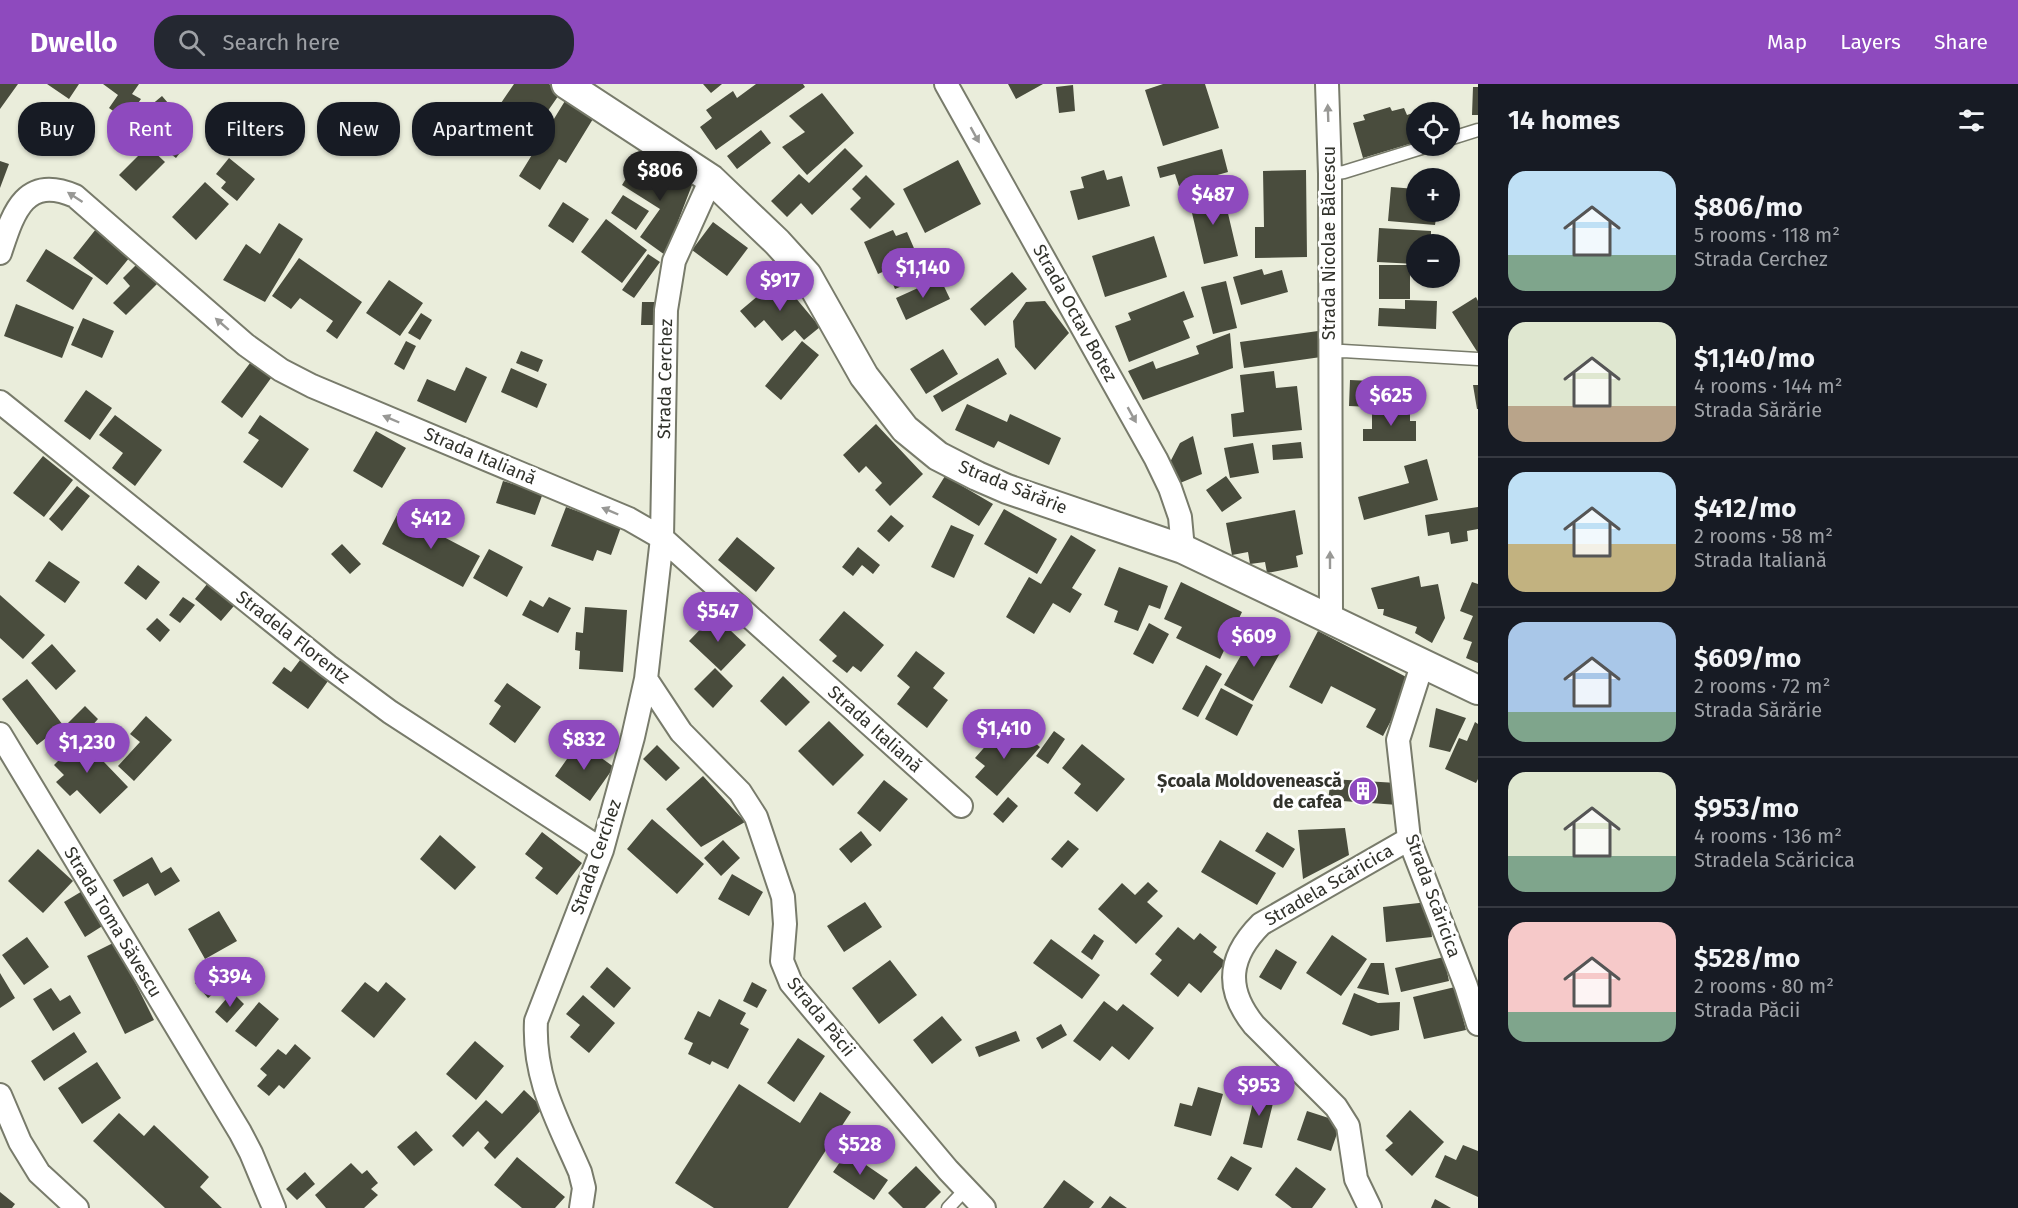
<!DOCTYPE html>
<html lang="en">
<head>
<meta charset="utf-8">
<style>
  body { margin:0; font-family:"Fira Sans",sans-serif; background:#242831; color:#f1f3f6; height:100vh; display:flex; flex-direction:column; font-size:22px; white-space:nowrap }
  * { box-sizing:border-box; margin:0 }
  p { font-size:20px; color:#9ea1a6 }
  .icon { flex:none; width:33px; height:33px; fill:none; stroke:currentColor; stroke-width:2; stroke-linecap:round; stroke-linejoin:round }
  .map { position:relative; flex:1; overflow:hidden }
  .sheet { display:flex; flex-direction:column; background:#171b24; width:540px }
  .sheet>* { flex:none }
  .banner { position:absolute; left:18px; top:18px; width:570px; height:54px; display:flex; gap:12px }
  .fabs { position:absolute; left:1406px; top:18px; display:grid; gap:12px }
  .fabs a { display:grid; place-items:center; width:54px; height:54px; border-radius:50%; background:#171b24; box-shadow:0 2px 4px #0004; font-size:30px }
  .price { position:absolute; translate:-50% -51px; padding:0 14px; border-radius:21px; background:#8e4abe; color:#fff; font-size:20px; line-height:39px; filter:drop-shadow(0 2px 3px #0008) }
  .price::after { content:''; position:absolute; left:50%; top:36px; width:18px; height:14px; margin-left:-9px; background:inherit; clip-path:polygon(0 0,100% 0,50% 100%) }
  .price.current { background:#222; color:#fff }
  ul { padding:0; list-style:none }
  li { display:flex; align-items:center; gap:18px; height:150px; padding:0 30px }
  li+li { border-top:2px solid #363941 }
  li span { display:grid; place-items:center; flex:none; width:168px; height:120px; border-radius:18px; color:#555 }
  li>.icon { margin-inline-start:auto }
  span .icon { width:72px; height:72px; fill:#fffc; stroke-width:1 }
  li b { font-size:26px }
  h2 { display:flex; justify-content:space-between; align-items:center; height:72px; padding:0 30px; font-size:26px }
  .tag { padding:0 21px; border-radius:24px; background:#171b24; box-shadow:0 2px 4px #0004; font-size:21px; line-height:54px }
  .tag.current { background:#8e4abe; color:#fff }
  header { display:flex; align-items:center; gap:36px; box-sizing:border-box; height:84px; padding:0 30px; background:#8e4abe; color:#fff }
  header strong { font-size:28px }
  nav { display:flex; gap:33px; margin-inline-start:auto; font-size:21px }
  .search { width:420px; height:54px; background:#242831; display:flex; align-items:center; gap:15px; box-sizing:border-box; padding:0 21px; border-radius:24px; color:#9ea1a6; font-size:22px }
  main { display:flex; flex:1; min-height:0 }
  .map>svg:first-child { display:block }
  .building { fill:#494c3d }
  .lines { fill:none; stroke-linecap:round; stroke-linejoin:round }
  .service-casing { stroke:#787b6b; stroke-width:15 }
  .minor-casing { stroke:#787b6b; stroke-width:26 }
  .tertiary-casing { stroke:#787b6b; stroke-width:32 }
  .service { stroke:#fff; stroke-width:12 }
  .minor { stroke:#fff; stroke-width:22 }
  .tertiary { stroke:#fff; stroke-width:28 }
  .oneway { fill:#989895 }
  .labels { text-anchor:middle; stroke-width:6; stroke-linejoin:round; paint-order:stroke }
  .street-label { font-size:18px; fill:#31322b; stroke:#fff }
  .poi-label { font-size:18px; font-weight:bold; fill:#31322b; stroke:#fff; text-anchor:end }
</style>
</head>
<body>
<header>
<strong>Dwello</strong>
<div class="search"><svg class="icon" aria-label="search" viewBox="0 0 24 24"><circle cx="10" cy="10" r="6"/><path d="M15 15l6 6"/></svg>Search here</div>
<nav><a>Map</a><a>Layers</a><a>Share</a></nav>
</header>
<main>
<div class="map">
<svg width="1478" height="1124" viewBox="0 0 1478 1124">
  <rect width="100%" height="100%" fill="#eaeddb"/>
  <path class="building" d="M0,0H18L0,25Z
    M47,0H79L69,15Z
    M103,0H139L132,10L141,15L126,36L109,24L118,11Z
    M514,0H549L561,8L536,44L501,19Z
    M703,0H722L711,9Z
    M756,0H803L805,3L716,66L700,43L712,34L706,26L733,7L737,14Z
    M1008,0H1043L1016,15Z
    M1163,0H1205L1219,44L1163,62L1145,6Z
    M1073,1L1075,27L1059,29L1056,3Z
    M1473,3H1478V31H1472Z
    M822,9L854,49L807,91L782,63L805,48L789,32Z
    M162,12L175,27L146,53L132,37Z
    M568,12L596,30L566,79L559,75L540,106L519,92Z
    M1390,23L1392,27L1404,24L1407,31L1416,28V58L1363,74L1353,39L1365,36L1363,31Z
    M171,38L192,53L176,74L156,59Z
    M761,46L771,59L737,85L727,72Z
    M148,62L165,78L136,107L119,91Z
    M845,64L863,82L812,131L801,119L787,133L771,117L799,90L809,99Z
    M1222,65L1228,88L1179,102L1175,90L1160,94L1157,83Z
    M229,74L255,95L237,117L221,104L226,98L216,90Z
    M958,76L981,120L925,149L903,105Z
    M0,77L9,80L0,104Z
    M635,80L652,90L658,80L692,101L665,171L640,153L660,125L622,101Z
    M1104,86L1107,96L1122,92L1130,122L1078,136L1070,107L1084,104L1081,93Z
    M1306,86L1307,173L1255,174V143H1264L1263,87Z
    M866,91L895,120L870,145L850,125L861,114L852,105Z
    M205,98L229,120L196,156L172,133Z
    M1391,103L1416,105V128H1437L1435,141L1388,137Z
    M1222,104L1238,172L1204,180L1188,112Z
    M623,111L649,127L636,146L611,129Z
    M563,118L589,135L573,159L548,142Z
    M606,135L647,166L622,199L581,168Z
    M713,138L748,164L727,192L692,166Z
    M279,139L303,155L265,218L223,196L246,160L260,170Z
    M1379,144L1431,147V160H1416V180L1377,178Z
    M96,145L130,173L107,201L73,174Z
    M893,146L896,152L907,148L926,192L895,205L887,186L878,190L864,158Z
    M1154,152L1167,193L1105,213L1092,172Z
    M46,165L93,194L73,226L26,197Z
    M648,170L660,178L634,214L622,206Z
    M143,174L163,194L126,231L113,219L130,202L123,194Z
    M299,174L362,218L337,255L326,247L333,237L300,214L291,225L272,212Z
    M1379,181H1410V215H1379Z
    M1262,185L1264,191L1282,186L1288,208L1241,221L1233,193Z
    M1012,188L1027,205L985,242L970,225Z
    M779,194L820,243L804,256L795,246L782,257L764,236L755,244L740,227Z
    M940,194L950,215L906,236L896,214Z
    M389,196L423,219L400,252L366,229Z
    M1226,197L1237,244L1213,250L1201,203Z
    M1184,207L1194,233L1183,237L1190,254L1129,278L1115,242L1131,236L1128,229Z
    M1476,213L1478,217V269L1452,228Z
    M1405,216L1437,217L1436,245L1378,242L1379,224L1405,225Z
    M1045,217L1069,249L1035,286L1015,263L1013,237L1026,218Z
    M642,218H659L658,241H641Z
    M16,220L74,243L62,274L4,252Z
    M421,229L432,236L420,256L408,249Z
    M83,234L114,247L102,274L71,261Z
    M1318,247L1321,273L1244,284L1240,258Z
    M1230,249L1233,284L1143,316L1128,287L1153,277L1156,285L1199,270L1196,262Z
    M406,257L416,262L404,286L394,280Z
    M802,257L819,271L781,316L765,302Z
    M943,265L958,290L926,310L910,285Z
    M521,267L543,276L538,288L516,279Z
    M998,274L1007,290L942,328L933,312Z
    M253,275L274,290L242,334L221,318Z
    M466,283L487,293L466,339L417,317L427,295L455,307Z
    M511,284L547,300L537,324L501,308Z
    M1274,287L1276,304L1297,302L1302,346L1233,353L1231,330L1244,328L1240,291Z
    M1350,296L1395,298L1394,324L1349,322Z
    M1473,301H1478V325H1477Z
    M86,306L112,324L90,356L64,337Z
    M967,320L1007,338L1010,330L1061,354L1049,381L998,357L994,364L955,346Z
    M1372,326H1410V337H1416V357H1363V345H1372Z
    M115,331L162,366L135,402L112,384L123,369L99,351Z
    M260,331L309,365L282,404L243,378L259,356L248,349Z
    M876,340L923,390L890,422L875,406L882,399L866,382L859,389L843,371Z
    M376,347L406,364L382,404L353,387Z
    M1193,352L1202,390L1180,399L1168,382L1180,359Z
    M1301,358L1303,374L1273,376L1272,361Z
    M1253,359L1259,389L1230,394L1224,364Z
    M43,372L73,396L44,433L13,409Z
    M1427,375L1438,416L1364,436L1358,413L1409,399L1404,382Z
    M945,392L993,420L979,442L932,413Z
    M1226,392L1242,414L1222,428L1206,406Z
    M503,397L543,409L535,431L496,419Z
    M77,402L90,412L62,447L49,435Z
    M566,423L621,443L611,471L597,466L593,477L551,462Z
    M1478,423V445L1467,447L1468,457L1451,460L1449,448L1428,452L1425,431Z
    M1004,425L1057,455L1037,490L984,460Z
    M1295,426L1303,470L1296,472L1298,483L1267,489L1265,478L1250,480L1248,468L1232,471L1226,439Z
    M398,429L480,472L463,503L382,460Z
    M891,431L904,442L889,458L877,447Z
    M951,441L974,451L954,494L931,483Z
    M1071,451L1096,466L1072,504L1082,510L1070,529L1053,519L1034,550L1006,533L1029,493L1041,500Z
    M737,453L775,484L756,508L718,476Z
    M342,460L361,480L350,490L331,470Z
    M858,463L880,481L873,490L862,481L853,492L842,483Z
    M489,465L523,483L507,513L473,494Z
    M49,477L80,498L65,519L35,497Z
    M138,481L160,498L146,516L124,499Z
    M1119,483L1168,502L1160,525L1149,521L1138,547L1114,538L1118,527L1104,521Z
    M1419,492L1421,503L1438,500L1445,534L1432,559L1415,549L1417,543L1383,531L1384,525H1378L1371,504Z
    M212,494L239,516L221,537L195,515Z
    M1181,498L1242,528L1220,575L1176,554L1182,543L1164,535Z
    M1472,498L1478,500V579L1466,574L1472,558L1463,555L1473,532L1460,527Z
    M0,511L45,551L23,575L0,554Z
    M183,513L195,521L180,539L169,531Z
    M549,513L571,524L558,549L522,531L530,516L543,523Z
    M585,523L627,526L623,588L579,585L580,567L575,566L576,548L583,549Z
    M844,527L884,561L861,588L853,582L847,589L832,577L837,572L819,556Z
    M714,531L746,561L721,587L689,557Z
    M157,534L170,546L160,558L146,545Z
    M1149,539L1169,550L1153,580L1133,570Z
    M1318,547L1412,596L1383,652L1366,643L1376,625L1331,602L1322,620L1289,603Z
    M1266,552L1284,562L1253,617L1224,601L1248,559L1258,565Z
    M52,560L76,587L56,606L31,579Z
    M916,567L945,589L933,604L948,616L927,644L897,620L910,603L897,592Z
    M300,576L328,597L308,625L272,599L284,583L291,588Z
    M1206,581L1222,590L1198,633L1182,625Z
    M715,584L733,602L713,624L694,605Z
    M783,592L810,618L786,642L760,617Z
    M27,595L63,641L37,661L2,615Z
    M507,599L541,623L515,659L489,640L501,622L494,617Z
    M1221,604L1253,621L1237,652L1205,635Z
    M85,622L98,635L82,653L68,639Z
    M1436,624L1466,634L1450,668L1429,663Z
    M146,632L172,656L134,697L118,682L140,658L130,650Z
    M829,637L864,671L833,702L798,667Z
    M1475,638L1478,640V695L1476,699L1445,685L1459,654L1467,657Z
    M1018,645L1040,663L997,712L975,693L985,682L975,674L997,649L1007,657Z
    M1054,647L1065,655L1048,680L1036,672Z
    M65,652L71,659L79,652L128,703L100,730L77,706L70,712L56,698L64,691L54,681L63,672L54,663Z
    M579,658L614,683L590,717L555,692Z
    M1082,660L1125,695L1097,728L1074,709L1081,700L1062,684Z
    M657,661L680,684L666,697L643,675Z
    M703,692L745,738L701,763L666,725Z
    M1331,695L1397,699L1398,721L1328,716Z
    M884,696L908,715L880,748L857,729Z
    M1008,713L1018,722L1003,739L993,730Z
    M652,735L704,780L677,810L627,765Z
    M1345,744L1349,771L1303,795L1298,746Z
    M861,747L872,761L851,779L839,765Z
    M542,748L582,779L557,811L535,794L543,784L525,770Z
    M1267,748L1295,765L1283,784L1255,767Z
    M440,751L476,783L455,806L420,775Z
    M723,756L740,774L721,792L704,774Z
    M1068,756L1079,765L1062,784L1051,775Z
    M1220,756L1276,789L1257,821L1201,788Z
    M38,765L73,797L43,829L8,797Z
    M152,773L161,789L171,783L180,797L155,812L148,799L123,813L113,796Z
    M732,790L763,808L749,832L718,815Z
    M1148,798L1158,807L1147,818L1163,832L1136,860L1098,825L1122,799L1135,811Z
    M84,806L104,841L85,853L64,818Z
    M865,818L882,843L844,868L827,842Z
    M1428,818L1432,853L1386,858L1383,823Z
    M219,827L237,857L205,875L188,845Z
    M1178,843L1194,856L1200,849L1217,863L1213,868L1226,878L1201,909L1189,899L1178,913L1150,890L1162,876L1155,870Z
    M1094,850L1104,857L1092,876L1081,868Z
    M1332,851L1367,875L1341,912L1306,889Z
    M27,853L49,883L24,901L2,871Z
    M1051,855L1100,891L1082,915L1033,879Z
    M115,858L154,936L125,950L87,872Z
    M1276,865L1297,878L1281,906L1259,893Z
    M1444,873L1449,897L1401,908L1395,884Z
    M890,876L917,911L879,940L852,904Z
    M1371,879H1384L1389,911L1357,904Z
    M219,880L232,895L208,914L195,899Z
    M607,883L631,904L614,924L590,903Z
    M0,889L15,914L0,924Z
    M365,898L378,908L386,898L406,915L374,954L341,927Z
    M752,898L767,906L757,924L743,917Z
    M1455,903L1466,946L1424,955L1413,913Z
    M51,904L60,917L70,911L81,929L53,947L33,915Z
    M232,908L244,920L227,939L215,928Z
    M1354,909L1378,919L1400,918L1399,946L1371,952L1342,940Z
    M583,911L615,939L589,969L570,953L580,941L566,930Z
    M719,915L746,929L740,940L749,945L728,985L712,977L710,981L688,970L693,959L684,955L698,927L710,933Z
    M1104,917L1117,927L1123,920L1154,944L1129,976L1112,962L1100,977L1073,957Z
    M259,918L279,935L256,963L235,947Z
    M942,932L962,956L932,980L913,956Z
    M1061,940L1067,951L1042,965L1036,954Z
    M1016,947L1020,957L979,973L975,963Z
    M74,948L87,968L44,997L31,977Z
    M798,954L825,972L794,1018L767,999Z
    M475,957L504,982L476,1016L446,990Z
    M295,960L311,974L284,1005L279,1001L269,1012L257,1002L267,991L260,985L278,965L286,971Z
    M97,978L121,1014L82,1040L58,1004Z
    M739,1000L800,1039L820,1008L851,1028L788,1124H714L675,1099Z
    M1257,1002L1276,1007L1262,1064L1243,1060Z
    M1198,1003L1223,1010L1211,1052L1174,1042L1180,1019L1192,1022Z
    M524,1006L543,1024L495,1075L484,1064L489,1058L478,1047L463,1063L452,1052L486,1016L502,1030Z
    M1410,1026L1444,1058L1412,1092L1385,1066L1393,1059L1386,1052Z
    M1307,1027L1341,1038L1331,1067L1297,1056Z
    M119,1029L144,1052L154,1041L209,1093L200,1103L222,1124H165L93,1057Z
    M416,1047L433,1066L414,1082L397,1063Z
    M1463,1061L1478,1067V1113L1435,1093L1445,1071L1456,1076Z
    M847,1068L888,1096L874,1116L833,1088Z
    M1231,1072L1252,1084L1238,1107L1217,1095Z
    M517,1073L565,1113L555,1124H522L494,1101Z
    M351,1079L362,1090L367,1086L378,1099L371,1105L378,1111L364,1124H326L315,1111Z
    M916,1082L941,1108L925,1124H903L888,1109Z
    M1296,1083L1326,1105L1312,1124H1292L1275,1111Z
    M305,1088L315,1100L297,1116L286,1105Z
    M1064,1096L1094,1118L1089,1124H1043Z
    M0,1108L15,1120L12,1124H0Z
    M1110,1112L1127,1124H1101Z
    M1435,1115L1451,1124H1431Z"/>
  <g class="lines">
    <g class="service-casing">
      <path id="service" d="M1449,55L1478,46
        M1330,90L1344,88L1428,62
        M1329,268L1343,267L1478,275
        M948,1124L965,1106"/>
    </g>
    <g class="minor-casing">
      <path id="minor" d="M946,0L1156,375L1170,404L1180,433L1183,465
        M1327,0L1330,90L1331,535
        M0,169C13,130 24,90 75,112L246,261L281,286L312,302L629,435L662,454L961,722
        M0,318L328,582L390,628L602,766
        M1423,578L1398,656L1409,755L1466,902L1478,940
        M646,595L681,648L740,708L756,733L783,813L785,840L782,877L791,899L948,1086L984,1124
        M0,650L240,1048L251,1069L274,1124
        M0,1011L20,1058L39,1089L77,1124
        M581,1124L584,1104L580,1088C558,1037 533,995 536,937L602,766L633,653L646,595L662,454L666,226L674,177L711,95
        M1370,1124L1356,1095L1348,1042L1336,1023L1254,941C1224,904 1229,872 1261,840L1409,755"/>
    </g>
    <g class="tertiary-casing">
      <path id="tertiary" d="M566,0L711,95L777,158L807,191L864,292L905,345L938,372L977,392L1007,405L1183,465L1478,606"/>
    </g>
    <use href="#service" class="service"/>
    <use href="#minor" class="minor"/>
    <use href="#tertiary" class="tertiary"/>
  </g>
  <defs><path id="oneway-solid" d="M-6-.8H1V-3.2L6.5 0L1 3.2V.8H-6Z" transform="scale(1.5)"/></defs>
  <g class="oneway">
    <use href="#oneway-solid" transform="translate(1328 29) rotate(-92)"/>
    <use href="#oneway-solid" transform="translate(975 51) rotate(61)"/>
    <use href="#oneway-solid" transform="translate(75 113) rotate(-147)"/>
    <use href="#oneway-solid" transform="translate(222 240) rotate(-139)"/>
    <use href="#oneway-solid" transform="translate(1132 331) rotate(61)"/>
    <use href="#oneway-solid" transform="translate(391 335) rotate(-157)"/>
    <use href="#oneway-solid" transform="translate(610 427) rotate(-157)"/>
    <use href="#oneway-solid" transform="translate(1330 476) rotate(-90)"/>
  </g>
  <defs>
    <g id="building-disc" transform="scale(1.5)"><circle r="9.5" fill="#8e4abe" stroke="#fff"/><path d="M-4-6H4V6H1V3H-1V6H-4ZM-2.5-4.3h1.7v1.8h-1.7ZM.8-4.3h1.7v1.8H.8ZM-2.5-1h1.7V.8h-1.7ZM.8-1h1.7V.8H.8Z" fill="#fff"/></g>
  </defs>
  <g fill-rule="evenodd">
    <use href="#building-disc" x="1363" y="707"/>
  </g>
  <g class="labels">
    <g class="street-label">
      <text transform="translate(1329 159) rotate(-90)" y="6">Strada Nicolae Bălcescu</text>
      <text transform="translate(1075 229) rotate(61)" y="6">Strada Octav Botez</text>
      <text transform="translate(665 295) rotate(-89)" y="6">Strada Cerchez</text>
      <text transform="translate(480 372) rotate(23)" y="6">Strada Italiană</text>
      <text transform="translate(1013 403) rotate(22)" y="6">Strada Sărărie</text>
      <text transform="translate(293 553) rotate(38)" y="6">Stradela Florentz</text>
      <text transform="translate(875 645) rotate(42)" y="6">Strada Italiană</text>
      <text transform="translate(596 773) rotate(-71)" y="6">Strada Cerchez</text>
      <text transform="translate(1329 801) rotate(-30)" y="6">Stradela Scăricica</text>
      <text transform="translate(1433 812) rotate(70)" y="6">Strada Scăricica</text>
      <text transform="translate(113 838) rotate(59)" y="6">Strada Toma Săvescu</text>
      <text transform="translate(821 933) rotate(51)" y="6">Strada Păcii</text>
    </g>
    <g class="poi-label">
      <text x="1342" y="703">Școala Moldovenească<tspan x="1342" dy="21">de cafea</tspan></text>
    </g>
  </g>
</svg>
<div class="fabs">
<a><svg class="icon" aria-label="locate" viewBox="0 0 24 24"><circle cx="12" cy="12" r="6"/><path d="M12 2v4M12 18v4M2 12h4M18 12h4"/></svg></a>
<a>+</a>
<a>−</a>
</div>
<b class="price current" style="left:660px;top:118px">$806</b>
<b class="price" style="left:1213px;top:142px">$487</b>
<b class="price" style="left:923px;top:215px">$1,140</b>
<b class="price" style="left:780px;top:228px">$917</b>
<b class="price" style="left:1391px;top:343px">$625</b>
<b class="price" style="left:431px;top:466px">$412</b>
<b class="price" style="left:718px;top:559px">$547</b>
<b class="price" style="left:1254px;top:584px">$609</b>
<b class="price" style="left:1004px;top:676px">$1,410</b>
<b class="price" style="left:584px;top:687px">$832</b>
<b class="price" style="left:87px;top:690px">$1,230</b>
<b class="price" style="left:230px;top:924px">$394</b>
<b class="price" style="left:1259px;top:1033px">$953</b>
<b class="price" style="left:860px;top:1092px">$528</b>
<div class="banner">
<a class="tag">Buy</a>
<a class="tag current">Rent</a>
<a class="tag">Filters</a>
<a class="tag">New</a>
<a class="tag">Apartment</a>
</div>
</div>
<section class="sheet">
<h2>14 homes<svg class="icon" aria-label="filters" viewBox="0 0 24 24"><path d="M4 7h16M4 17h16"/><circle cx="9" cy="7" r="2"/><circle cx="15" cy="17" r="2"/></svg></h2>
<ul>
<li><span style="background:linear-gradient(#bfe0f5 70%,#7fa58c 0)"><svg class="icon" aria-label="home" viewBox="0 0 24 24"><path d="M3 11l9-7 9 7M6 9v11h12V9"/></svg></span><div><b>$806/mo</b><p>5 rooms · 118 m²</p><p>Strada Cerchez</p></div></li>
<li><span style="background:linear-gradient(#dfe7d0 70%,#b9a48a 0)"><svg class="icon" aria-label="home" viewBox="0 0 24 24"><path d="M3 11l9-7 9 7M6 9v11h12V9"/></svg></span><div><b>$1,140/mo</b><p>4 rooms · 144 m²</p><p>Strada Sărărie</p></div></li>
<li><span style="background:linear-gradient(#bfe0f5 60%,#c2b280 0)"><svg class="icon" aria-label="home" viewBox="0 0 24 24"><path d="M3 11l9-7 9 7M6 9v11h12V9"/></svg></span><div><b>$412/mo</b><p>2 rooms · 58 m²</p><p>Strada Italiană</p></div></li>
<li><span style="background:linear-gradient(#a9c7e8 75%,#7fa58c 0)"><svg class="icon" aria-label="home" viewBox="0 0 24 24"><path d="M3 11l9-7 9 7M6 9v11h12V9"/></svg></span><div><b>$609/mo</b><p>2 rooms · 72 m²</p><p>Strada Sărărie</p></div></li>
<li><span style="background:linear-gradient(#dfe7d0 70%,#7fa58c 0)"><svg class="icon" aria-label="home" viewBox="0 0 24 24"><path d="M3 11l9-7 9 7M6 9v11h12V9"/></svg></span><div><b>$953/mo</b><p>4 rooms · 136 m²</p><p>Stradela Scăricica</p></div></li>
<li><span style="background:linear-gradient(#f6c9c9 75%,#7fa58c 0)"><svg class="icon" aria-label="home" viewBox="0 0 24 24"><path d="M3 11l9-7 9 7M6 9v11h12V9"/></svg></span><div><b>$528/mo</b><p>2 rooms · 80 m²</p><p>Strada Păcii</p></div></li>
</ul>
</section>
</main>
</body>
</html>
